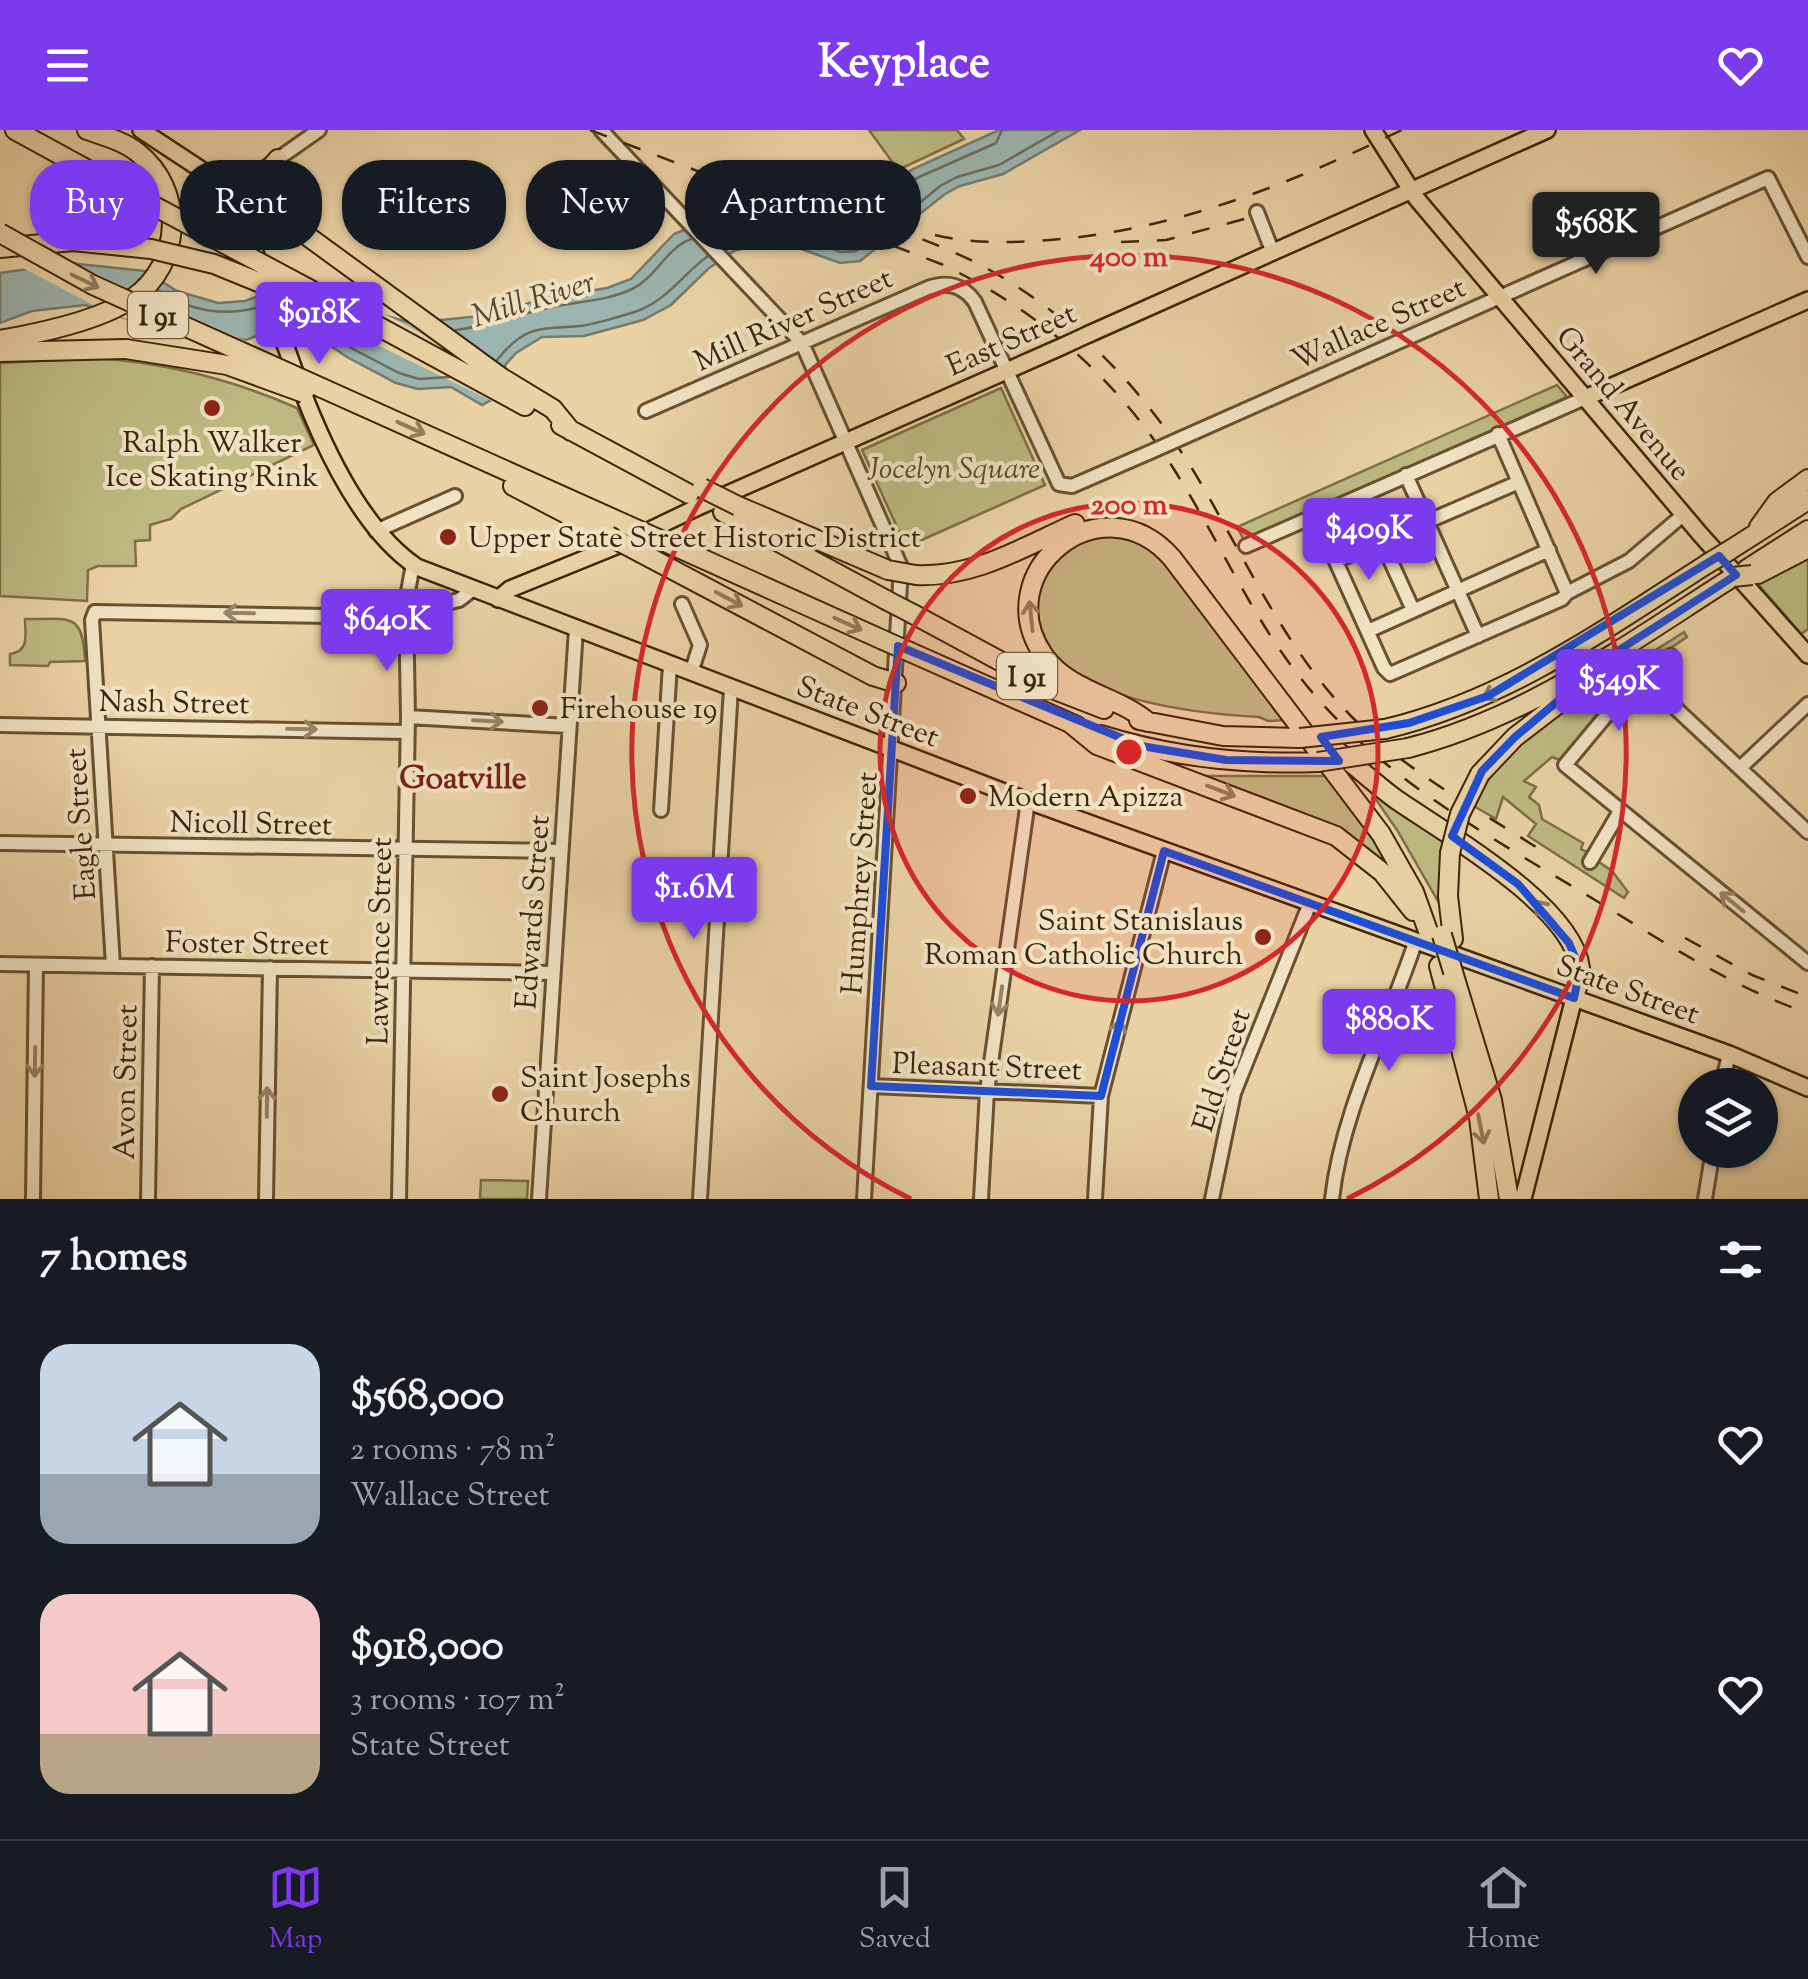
<!DOCTYPE html>
<html lang="en">
<head>
<meta charset="utf-8">
<style>
  body { margin:0; font-family:"Sorts Mill Goudy",serif; background:#20242c; color:#f1f3f6; height:100vh; display:flex; flex-direction:column; font-size:38px; white-space:nowrap }
  * { box-sizing:border-box; margin:0 }
  p { font-size:32px; color:#9ea1a6 }
  .icon { flex:none; width:55px; height:55px; fill:none; stroke:currentColor; stroke-width:2; stroke-linecap:round; stroke-linejoin:round }
  .map { position:relative; height:1069px; overflow:hidden }
  .sheet { display:flex; flex-direction:column; background:#171b24; flex:1 }
  .sheet>* { flex:none }
  .banner { position:absolute; left:30px; top:30px; width:1000px; height:90px; display:flex; gap:20px }
  .fabs { position:absolute; left:1678px; top:938px; display:grid; gap:20px }
  .fabs a { display:grid; place-items:center; width:100px; height:100px; border-radius:50%; background:#171b24; box-shadow:0 2px 8px #0004; font-size:50px }
  .price { position:absolute; translate:-50% -85px; padding:0 22px; border-radius:10px; background:#7c3aed; color:#fff; font-size:32px; line-height:65px; filter:drop-shadow(0 2px 5px #0008) }
  .price::after { content:''; position:absolute; left:50%; top:60px; width:30px; height:22px; margin-left:-15px; background:inherit; clip-path:polygon(0 0,100% 0,50% 100%) }
  .price.selected { background:#222; color:#fff }
  ul { padding:0; list-style:none }
  li { display:flex; align-items:center; gap:30px; height:250px; padding:0 40px }
  li span { display:grid; place-items:center; flex:none; width:280px; height:200px; border-radius:30px; color:#555 }
  li>.icon { margin-inline-start:auto }
  span .icon { width:120px; height:120px; fill:#fffc; stroke-width:1 }
  li b { font-size:42px }
  h2 { display:flex; justify-content:space-between; align-items:center; height:120px; padding:0 40px; font-size:42px }
  .tag { padding:0 35px; border-radius:40px; background:#171b24; box-shadow:0 2px 8px #0004; font-size:35px; line-height:90px }
  .tag.selected { background:#7c3aed; color:#fff }
  header { display:flex; justify-content:space-between; align-items:center; height:130px; padding:0 40px; background:#7c3aed; color:#fff; font-size:45px; font-weight:700 }
  .tab-bar { display:flex; justify-content:space-around; align-items:center; height:140px; border-top:2px solid #363941; background:#171b24; font-size:28px; color:#9ea1a6 }
  .tab-bar a { display:grid; justify-items:center; gap:5px }
  .tab-bar .selected { color:#7c3aed }
  .map>svg:first-child { display:block }
  .green { fill:#beba81; stroke:#7e6f45; stroke-width:2.5 }
  .water { fill:#9bb5b0; stroke:#757b6d; stroke-width:2.5 }
  .pier { fill:#ead2a4 }
  .lines { fill:none; stroke-linecap:round; stroke-linejoin:round }
  .shore { stroke:#6c6c5c; stroke-width:2.5 }
  .minor-casing { stroke:#685030; stroke-width:18 }
  .major-casing { stroke:#3d2409; stroke-width:20 }
  .highway-casing { stroke:#3d2409; stroke-width:22 }
  .minor { stroke:#f1e2c4; stroke-width:12 }
  .major { stroke:#ead2a4; stroke-width:15 }
  .highway { stroke:#ead2a4; stroke-width:18 }
  .rail { stroke:#3d2409; stroke-width:2.5; stroke-dasharray:18 18; stroke-linecap:butt }
  .minor-bridge-casing { stroke:#685030; stroke-width:18; stroke-linecap:butt }
  .major-bridge-casing { stroke:#3d2409; stroke-width:20; stroke-linecap:butt }
  .highway-bridge-casing { stroke:#3d2409; stroke-width:22; stroke-linecap:butt }
  .minor-bridge { stroke:#f1e2c4; stroke-width:12 }
  .major-bridge { stroke:#ead2a4; stroke-width:15 }
  .highway-bridge { stroke:#ead2a4; stroke-width:18 }
  .oneway { stroke:#947b56 }
  .oneway2 { stroke:#978366 }
  .marked { fill:none; stroke:#1d4ed8; stroke-width:8; stroke-linejoin:round }
  .ring { fill:none; stroke:#d62828; stroke-width:5 }
  .poi-dot { fill:#8f2418; stroke:#f1e2c4; stroke-width:4 }
  .labels { text-anchor:middle; stroke-width:8; stroke-linejoin:round; paint-order:stroke }
  .shield { fill:#f1e2c4; stroke:#735d41; stroke-width:2.5 }
  .shield-label { font-size:28px; font-weight:bold; fill:#3d2409 }
  .street-label { font-size:30px; fill:#3d2409; stroke:#f1e2c4 }
  .poi-label { font-size:30px; fill:#3d2409; stroke:#f1e2c4; text-anchor:start }
  .park-label { font-size:30px; font-style:italic; fill:#5d4a27; stroke:#f1e2c4 }
  .water-label { font-size:32px; font-style:italic; fill:#544833; stroke:#f1e2c4 }
  .neighbourhood-label { font-size:32px; font-weight:bold; fill:#7a1f14; stroke:#f1e2c4 }
  .centre { fill:#d62828; stroke:#f1e2c4; stroke-width:5 }
  .ring-label { font-size:30px; text-anchor:middle; font-weight:bold; fill:#d62828; stroke:#f1e2c4; stroke-width:8; stroke-linejoin:round; paint-order:stroke }
</style>
</head>
<body>
<header><svg class="icon" aria-label="menu" viewBox="0 0 24 24"><path d="M4 6h16M4 12h16M4 18h16"/></svg>Keyplace<svg class="icon" aria-label="heart" viewBox="0 0 24 24"><path d="M12 20l-8-8c-3-5 5-10 8-4 3-6 11-1 8 4z"/></svg></header>
<div class="map">
<svg width="1808" height="1069" viewBox="0 0 1808 1069">
  <rect width="100%" height="100%" fill="#ead2a4"/>
  <filter id="stains"><feTurbulence type="fractalNoise" baseFrequency=".002" numOctaves="4"/><feColorMatrix values="0 0 0 0 .2 0 0 0 0 .09 0 0 0 0 .02 0 0 0 .5 -.17"/></filter>
  <radialGradient id="worn" r=".72"><stop offset=".6" stop-color="#630" stop-opacity="0"/><stop offset="1" stop-color="#630" stop-opacity=".3"/></radialGradient>
  <path class="green" d="M869,0H957L964,9L898,40Z
    M96,228C166,233 234,250 297,278L314,315L181,379L171,389L150,395V410L135,411L136,436H98L88,440L87,471L0,466V233Z
    M1557,255L1567,267L1244,410L1237,397Z
    M1001,258L1045,355L906,417L862,320Z
    M1090,405L1128,406L1157,421L1286,590L1268,591L1259,587C1202,584 1060,570 1039,504C1037,497 1038,488 1038,481C1035,439 1059,425 1090,405Z
    M1808,428V499L1801,504L1758,454Z
    M25,489C69,490 83,480 85,531L50,532L48,536L10,535V524C30,521 25,505 25,489Z
    M1684,502L1687,507L1639,539L1560,630L1552,627L1524,651L1536,657L1529,667L1539,675L1542,689L1583,713L1581,719L1587,722L1583,728L1593,736L1599,732L1612,741L1628,762L1624,768L1528,706L1536,694L1503,667L1496,689L1472,675C1476,666 1480,656 1486,648C1525,595 1627,539 1684,502Z
    M1206,646H1331L1359,683L1398,748Z
    M1368,658L1447,705L1442,778L1397,700Z
    M481,1050L528,1051L527,1069H480Z"/>
  <path class="water" d="M999,0H1080L1003,44L960,56L945,64L860,131L840,133L790,115L752,116L734,121L708,139L671,175L643,190L584,206L542,207L516,223L506,234L491,270L482,275L451,257L418,259L396,253L347,227L294,191L246,210L137,192L85,175L32,181L0,193V143L69,133L145,141L177,161L218,173L245,171L285,156L411,193L490,185L545,168L607,158L631,149L674,104L739,77L772,78L823,98L838,96L872,64L913,39Z"/>
  <path class="pier" d="M65,129L94,143L250,213L229,214L210,223L99,178L19,136Z
    M293,141L310,144L430,208V187L499,264L494,272L287,171L293,192L269,201L257,165L266,162Z"/>
  <g class="lines">
    <path class="shore" d="M1002,0L996,13L919,47L878,72L845,104L824,109L823,115L841,122L856,121L875,110L940,56L957,47L999,35L1060,0
      M709,102C735,87 768,79 795,98L791,104L750,106L723,116
      M158,160C189,181 226,188 262,176
      M285,183H299L353,219L399,243L419,249L449,247
      M456,200C488,196 516,185 548,178C576,171 605,172 632,159C656,148 666,118 691,109
      M497,230C525,195 539,199 580,196C592,195 629,184 640,180C669,168 684,143 708,126"/>
    <g class="minor-casing">
      <path id="minor" d="M601,0L802,213L901,437L864,1069
        M239,61L248,50L319,0
        M1257,82L1273,123
        M646,281L928,158C947,151 963,155 975,172L1059,354L1072,356L1148,323
        M1498,304L1567,463
        M1184,307L1768,48L1808,127
        M1406,345L1478,506
        M1315,385L1384,538L1390,544L1562,469L1567,463L1629,431L1683,385
        M376,401L455,366
        M1382,412L1413,480
        M1246,416L1585,268
        M1336,431L1519,352
        M682,474L700,515L691,543
        M1368,501L1549,420
        M1671,526L1640,545L1565,635L1808,833
        M1640,545L1808,702
        M408,587L568,596
        M0,595L407,602
        M1740,638L1808,574
        M661,680L670,534
        M0,713L561,721
        M1590,732L1620,681
        M0,834L553,843
        M113,836L92,490L95,482L391,487L459,470L472,460
        M1722,955L1729,924
        M871,956L1101,966
        M33,1069L36,835
        M148,1069L152,836
        M266,1069L270,838
        M399,1069L408,587L406,473L413,434
        M539,1069L576,499
        M700,1069L731,558
        M981,1069L987,961L1028,671
        M1095,1069L1101,966L1164,721
        M1212,1069L1234,963L1310,773
        M1332,1069C1342,980 1387,897 1415,813
        M1705,1069L1713,1020"/>
    </g>
    <g class="major-casing">
      <path id="major" d="M141,0L220,52L239,61L241,79C276,183 324,375 417,437L1028,671L1729,924L1808,958
        M1373,0L1417,69L1700,404L1808,525
        M1089,204L1547,0
        M1585,268L1808,170
        M498,469L510,459L621,414L698,377L1063,216
        M1523,1069L1574,868"/>
    </g>
    <g class="highway-casing">
      <path id="highway" d="M15,0L141,69
        M239,61L258,70L502,248L553,279L571,301
        M274,81C262,63 263,44 278,29
        M0,118L73,111L151,119
        M350,181L525,276
        M0,210C40,203 99,191 133,168C182,134 186,60 137,22C123,11 104,6 87,0
        M0,222L126,219
        M322,258L627,395
        M561,295L689,364
        M513,356L609,406
        M738,376L888,440
        M723,382L886,470
        M1759,397L1777,372L1808,349
        M663,411L883,510
        M1730,420L1808,370
        M643,424L873,546L896,553
        M1747,439L1808,400
        M1758,444L1808,418
        M916,445C974,448 1023,417 1075,394
        M913,484L1050,558L1104,579
        M910,522L1077,596
        M1139,590L1223,606L1300,608
        M1148,592C1116,565 1070,562 1044,526C986,442 1102,348 1172,428L1381,704L1414,762L1433,815
        M1070,593L1097,615L1336,706L1382,742L1413,781
        M1385,599C1506,570 1604,500 1707,434
        M1101,605C1172,627 1244,635 1318,632
        M1325,612C1350,630 1372,652 1397,670C1445,703 1573,776 1580,838C1581,848 1576,859 1574,868
        M1408,618C1529,587 1629,513 1733,447
        M1480,644L1515,607L1588,551
        M1450,723L1448,766L1453,809
        M1439,836L1479,988L1489,1069
        M1453,842L1492,970L1509,1069"/>
    </g>
    <use href="#minor" class="minor"/>
    <use href="#major" class="major"/>
    <use href="#highway" class="highway"/>
    <path class="rail" d="M590,0L941,134C1043,182 1125,256 1183,354C1221,416 1252,485 1296,542C1374,645 1486,704 1595,770C1664,812 1731,857 1808,883
      M855,84C899,101 946,116 988,139C1082,192 1154,270 1207,364C1250,439 1289,523 1351,586C1404,639 1473,677 1536,717
      M935,105C973,114 1012,113 1050,110C1177,100 1289,54 1402,0
      M1121,112L1166,110L1248,88
      M1685,808L1752,845L1808,867"/>
    <g class="minor-bridge-casing">
      <path id="minor-bridge" d="M1148,323L1184,307"/>
    </g>
    <g class="major-bridge-casing">
      <path id="major-bridge" d="M1063,216L1089,204"/>
    </g>
    <g class="highway-bridge-casing">
      <path id="highway-bridge" d="M141,69L350,181
        M0,103L93,155L322,258
        M151,119L214,134L325,179
        M126,219L227,235L304,263
        M702,358L738,376
        M627,395L663,411
        M609,406L643,424
        M1707,434L1730,420
        M888,440L916,445
        M1733,447L1752,445
        M886,470L913,484
        M883,510L910,522
        M1300,608L1385,599
        M1318,632L1408,618
        M1450,723L1460,684L1480,644
        M1442,805L1453,842"/>
    </g>
    <use href="#minor-bridge" class="minor-bridge"/>
    <use href="#major-bridge" class="major-bridge"/>
    <use href="#highway-bridge" class="highway-bridge"/>
  </g>
  <defs><path id="oneway-shaft" d="M-6 0H5M1.5-3L5.5 0L1.5 3" fill="none" stroke-width="1.6" stroke-linecap="round" stroke-linejoin="round" transform="scale(2.5)"/></defs>
  <g class="oneway">
    <use href="#oneway-shaft" transform="translate(85 151) rotate(26)"/>
    <use href="#oneway-shaft" transform="translate(411 298) rotate(24)"/>
    <use href="#oneway-shaft" transform="translate(729 469) rotate(28)"/>
    <use href="#oneway-shaft" transform="translate(1031 486) rotate(-96)"/>
    <use href="#oneway-shaft" transform="translate(848 494) rotate(24)"/>
    <use href="#oneway-shaft" transform="translate(1496 562) rotate(155)"/>
    <use href="#oneway-shaft" transform="translate(1221 661) rotate(21)"/>
    <use href="#oneway-shaft" transform="translate(1545 782) rotate(-131)"/>
    <use href="#oneway-shaft" transform="translate(1481 999) rotate(79)"/>
  </g>
  <g class="oneway2">
    <use href="#oneway-shaft" transform="translate(239 483) rotate(-179)"/>
    <use href="#oneway-shaft" transform="translate(488 591) rotate(3)"/>
    <use href="#oneway-shaft" transform="translate(302 599) rotate(1)"/>
    <use href="#oneway-shaft" transform="translate(1732 772) rotate(-141)"/>
    <use href="#oneway-shaft" transform="translate(1000 871) rotate(98)"/>
    <use href="#oneway-shaft" transform="translate(1117 904) rotate(-75)"/>
    <use href="#oneway-shaft" transform="translate(35 932) rotate(91)"/>
    <use href="#oneway-shaft" transform="translate(267 972) rotate(-89)"/>
  </g>
  <path class="marked" d="M1719,426L1736,445L1616,522L1515,607L1482,641L1452,706L1518,754L1569,813L1580,839L1574,868L1164,721L1101,966L871,956L898,516L1141,616L1226,630L1339,631L1321,607L1409,593L1488,566Z"/>
  <circle cx="1129" cy="622" r="249" fill="#d62828" fill-opacity=".12"/>
  <g class="ring">
    <circle cx="1129" cy="622" r="249"/>
    <path d="M911 1069A497 497 0 1 1 1347 1069"/>
  </g>
  <g class="poi-dot">
    <circle cx="212" cy="278" r="10"/>
    <circle cx="448" cy="407" r="10"/>
    <circle cx="540" cy="578" r="10"/>
    <circle cx="968" cy="666" r="10"/>
    <circle cx="1263" cy="807" r="10"/>
    <circle cx="500" cy="964" r="10"/>
  </g>
  <g class="labels">
    <g class="shield">
      <rect x="128" y="162" width="60" height="46" rx="8"/>
      <rect x="997" y="523" width="60" height="46" rx="8"/>
    </g>
    <g class="shield-label">
      <text x="158" y="195">I 91</text>
      <text x="1027" y="556">I 91</text>
    </g>
    <g class="street-label">
      <text transform="translate(793 189) rotate(-24)" y="10">Mill River Street</text>
      <text transform="translate(1378 193) rotate(-24)" y="10">Wallace Street</text>
      <text transform="translate(1011 209) rotate(-24)" y="10">East Street</text>
      <text transform="translate(1624 273) rotate(50)" y="10">Grand Avenue</text>
      <text transform="translate(174 572) rotate(1)" y="10">Nash Street</text>
      <text transform="translate(868 581) rotate(21)" y="10">State Street</text>
      <text transform="translate(251 693) rotate(1)" y="10">Nicoll Street</text>
      <text transform="translate(80 694) rotate(-94)" y="10">Eagle Street</text>
      <text transform="translate(859 753) rotate(-86)" y="10">Humphrey Street</text>
      <text transform="translate(532 782) rotate(-86)" y="10">Edwards Street</text>
      <text transform="translate(379 811) rotate(-89)" y="10">Lawrence Street</text>
      <text transform="translate(247 813) rotate(1)" y="10">Foster Street</text>
      <text transform="translate(1628 859) rotate(20)" y="10">State Street</text>
      <text transform="translate(987 936) rotate(2)" y="10">Pleasant Street</text>
      <text transform="translate(1221 940) rotate(-72)" y="10">Eld Street</text>
      <text transform="translate(125 952) rotate(-89)" y="10">Avon Street</text>
    </g>
    <g class="poi-label">
      <text x="212" y="322" text-anchor="middle">Ralph Walker<tspan x="212" dy="34">Ice Skating Rink</tspan></text>
      <text x="468" y="417">Upper State Street Historic District</text>
      <text x="560" y="588">Firehouse 19</text>
      <text x="988" y="676">Modern Apizza</text>
      <text x="1243" y="800" text-anchor="end">Saint Stanislaus<tspan x="1243" dy="34">Roman Catholic Church</tspan></text>
      <text x="520" y="957">Saint Josephs<tspan x="520" dy="34">Church</tspan></text>
    </g>
    <g class="park-label">
      <text x="954" y="348">Jocelyn Square</text>
    </g>
    <g class="water-label">
      <text transform="translate(533 168) rotate(-17)" y="11">Mill River</text>
    </g>
    <g class="neighbourhood-label">
      <text x="463" y="658">Goatville</text>
    </g>
  </g>
  <circle cx="1129" cy="622" r="15" class="centre"/>
  <g class="ring-label">
    <text x="1129" y="136">400 m</text>
    <text x="1129" y="384">200 m</text>
  </g>
  <rect width="100%" height="100%" filter="url(#stains)"/>
  <rect width="100%" height="100%" fill="url(#worn)"/>
</svg>
<div class="fabs">
<a><svg class="icon" aria-label="layers" viewBox="0 0 24 24"><path d="M12 4l9 5-9 5-9-5zM3 14l9 5 9-5"/></svg></a>
</div>
<b class="price selected" style="left:1596px;top:147px">$568K</b>
<b class="price" style="left:319px;top:237px">$918K</b>
<b class="price" style="left:1369px;top:453px">$409K</b>
<b class="price" style="left:387px;top:544px">$640K</b>
<b class="price" style="left:1619px;top:604px">$549K</b>
<b class="price" style="left:694px;top:812px">$1.6M</b>
<b class="price" style="left:1389px;top:944px">$880K</b>
<div class="banner">
<a class="tag selected">Buy</a>
<a class="tag">Rent</a>
<a class="tag">Filters</a>
<a class="tag">New</a>
<a class="tag">Apartment</a>
</div>
</div>
<section class="sheet">
<h2>7 homes<svg class="icon" aria-label="filters" viewBox="0 0 24 24"><path d="M4 7h16M4 17h16"/><circle cx="9" cy="7" r="2"/><circle cx="15" cy="17" r="2"/></svg></h2>
<ul>
<li><span style="background:linear-gradient(#c9d6e8 65%,#9aa5b1 0)"><svg class="icon" aria-label="home" viewBox="0 0 24 24"><path d="M3 11l9-7 9 7M6 9v11h12V9"/></svg></span><div><b>$568,000</b><p>2 rooms · 78 m²</p><p>Wallace Street</p></div><svg class="icon" aria-label="heart" viewBox="0 0 24 24"><path d="M12 20l-8-8c-3-5 5-10 8-4 3-6 11-1 8 4z"/></svg></li>
<li><span style="background:linear-gradient(#f6c9c9 70%,#b9a48a 0)"><svg class="icon" aria-label="home" viewBox="0 0 24 24"><path d="M3 11l9-7 9 7M6 9v11h12V9"/></svg></span><div><b>$918,000</b><p>3 rooms · 107 m²</p><p>State Street</p></div><svg class="icon" aria-label="heart" viewBox="0 0 24 24"><path d="M12 20l-8-8c-3-5 5-10 8-4 3-6 11-1 8 4z"/></svg></li>
</ul>
</section>
<nav class="tab-bar">
<a class="selected"><svg class="icon" aria-label="map" viewBox="0 0 24 24"><path d="M3 6l6-2 6 2 6-2v14l-6 2-6-2-6 2zM9 4v14M15 6v14"/></svg>Map</a>
<a><svg class="icon" aria-label="saved" viewBox="0 0 24 24"><path d="M7 4h10v16l-5-4-5 4z"/></svg>Saved</a>
<a><svg class="icon" aria-label="home" viewBox="0 0 24 24"><path d="M3 11l9-7 9 7M6 9v11h12V9"/></svg>Home</a>
</nav>
</body>
</html>
